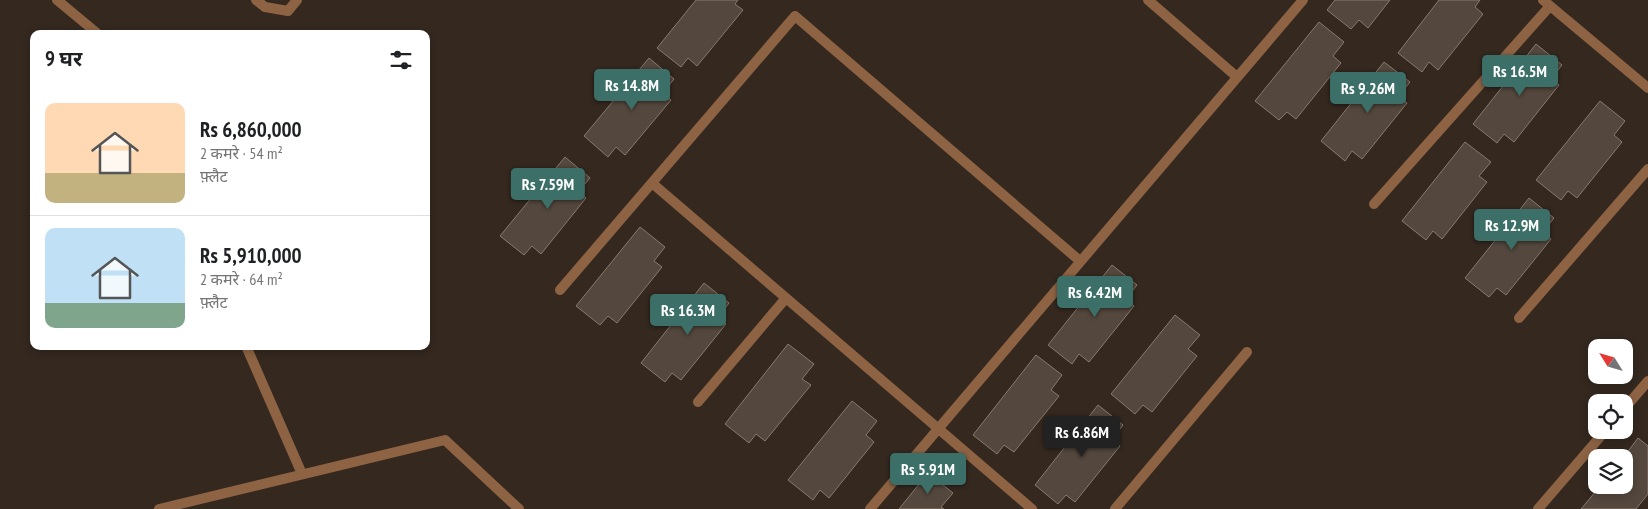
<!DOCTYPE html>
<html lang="hi">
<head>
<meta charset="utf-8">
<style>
  body { margin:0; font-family:"PT Sans Narrow","Noto Sans Devanagari",sans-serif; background:#f6f6f6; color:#202124; height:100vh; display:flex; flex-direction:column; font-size:19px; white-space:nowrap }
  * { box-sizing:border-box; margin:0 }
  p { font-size:16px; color:#757577 }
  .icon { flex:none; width:28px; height:28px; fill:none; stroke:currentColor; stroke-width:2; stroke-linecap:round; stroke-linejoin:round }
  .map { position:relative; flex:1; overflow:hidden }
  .side { position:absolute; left:30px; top:30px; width:400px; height:320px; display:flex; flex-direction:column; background:#fff; border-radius:10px; box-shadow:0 2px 8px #0003 }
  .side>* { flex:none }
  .needle { width:32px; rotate:307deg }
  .tools { position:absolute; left:1588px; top:339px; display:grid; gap:10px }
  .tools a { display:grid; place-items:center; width:45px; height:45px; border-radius:10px; background:#fff; box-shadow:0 2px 8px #0003; font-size:25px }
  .price { position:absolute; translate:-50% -42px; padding:0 11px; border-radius:5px; background:#3b6f68; color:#fff; font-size:16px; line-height:32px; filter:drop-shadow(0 1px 2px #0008) }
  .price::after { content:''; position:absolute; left:50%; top:30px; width:15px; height:11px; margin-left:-8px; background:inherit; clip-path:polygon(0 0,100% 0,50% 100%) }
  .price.current { background:#222; color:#fff }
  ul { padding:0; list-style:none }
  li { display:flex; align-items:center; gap:15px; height:125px; padding:0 15px }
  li+li { border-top:1px solid #e0e0e0 }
  li span { display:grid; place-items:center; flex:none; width:140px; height:100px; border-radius:10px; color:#555 }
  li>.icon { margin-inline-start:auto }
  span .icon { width:60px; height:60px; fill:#fffc; stroke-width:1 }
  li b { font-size:21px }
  h2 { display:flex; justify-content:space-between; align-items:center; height:60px; padding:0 15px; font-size:21px }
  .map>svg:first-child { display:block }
  .building { fill:#54473d; stroke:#897a6f }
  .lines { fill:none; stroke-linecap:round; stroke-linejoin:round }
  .minor { stroke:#8d6343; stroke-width:10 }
</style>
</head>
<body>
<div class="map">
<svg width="1648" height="509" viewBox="0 0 1648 509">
  <rect width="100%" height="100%" fill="#34281f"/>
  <path class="building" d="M696,0H738L735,4L743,10L697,66L688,58L681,67L657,48Z
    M1335,0H1390L1368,28L1359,20L1351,29L1327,10Z
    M1439,0H1480L1475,7L1483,14L1438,70L1429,62L1422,72L1398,53Z
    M1319,22L1344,42L1333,56L1341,63L1296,119L1287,112L1279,120L1255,101Z
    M1536,44L1562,65L1551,79L1559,85L1514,142L1504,134L1497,143L1473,124Z
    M649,58L674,79L663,93L671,100L625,155L616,147L608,157L584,136Z
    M1384,62L1410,82L1399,96L1407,103L1362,159L1352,151L1345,161L1321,141Z
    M1600,101L1625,121L1614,135L1622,142L1577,198L1568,191L1561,200L1536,180Z
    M1465,142L1491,162L1479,176L1487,182L1442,239L1433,231L1426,240L1402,221Z
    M565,157L590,178L578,192L586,198L541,254L532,246L524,255L500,236Z
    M1529,198L1554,218L1543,232L1551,239L1506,295L1497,288L1489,297L1465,278Z
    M640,227L665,247L654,261L662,267L617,323L608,316L600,325L576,306Z
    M1112,265L1137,285L1126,299L1134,306L1089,362L1079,354L1072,364L1048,345Z
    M704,283L729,303L718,318L726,324L681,380L672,373L665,382L641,363Z
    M1175,315L1200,335L1188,349L1197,356L1152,412L1143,405L1135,414L1111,394Z
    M788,344L814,364L802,379L811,385L765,441L756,434L749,443L725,424Z
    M1036,355L1062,375L1051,390L1059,396L1014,452L1004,445L997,454L973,435Z
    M852,401L877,421L866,435L874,442L829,498L820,490L813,500L788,480Z
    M1098,405L1123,425L1112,440L1120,446L1075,502L1066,495L1058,504L1035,485Z
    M1638,438L1648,446V494L1636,509H1581L1601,485H1624L1623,458Z
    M928,473L953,493L941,507L944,509H899Z"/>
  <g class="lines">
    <path class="minor" d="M57,0L98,34
      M256,0L265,7L288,11L297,0
      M1148,0L1237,77
      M1543,0L1648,88
      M652,183L1032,509
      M1374,204L1550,6
      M560,290L795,16L1080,261
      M1519,318L1648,169
      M246,346L302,474
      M698,402L786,298
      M1624,409L1648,381
      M159,509L445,440L519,509
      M870,509L1303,0
      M1115,509L1247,352
      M1538,509L1606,430"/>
  </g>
</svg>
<div class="tools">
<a><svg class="needle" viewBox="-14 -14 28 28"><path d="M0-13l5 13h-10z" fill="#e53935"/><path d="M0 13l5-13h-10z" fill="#757577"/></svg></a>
<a><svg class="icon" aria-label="locate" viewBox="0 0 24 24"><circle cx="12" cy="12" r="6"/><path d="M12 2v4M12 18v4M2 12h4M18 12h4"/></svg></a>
<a><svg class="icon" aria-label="layers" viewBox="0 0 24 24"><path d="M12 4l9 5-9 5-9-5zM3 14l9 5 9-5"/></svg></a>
</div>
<b class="price" style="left:1520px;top:97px">Rs 16.5M</b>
<b class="price" style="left:632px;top:111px">Rs 14.8M</b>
<b class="price" style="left:1368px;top:114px">Rs 9.26M</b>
<b class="price" style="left:548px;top:210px">Rs 7.59M</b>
<b class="price" style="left:1512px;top:251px">Rs 12.9M</b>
<b class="price" style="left:1095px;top:318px">Rs 6.42M</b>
<b class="price" style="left:688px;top:336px">Rs 16.3M</b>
<b class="price current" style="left:1082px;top:458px">Rs 6.86M</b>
<b class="price" style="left:928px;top:495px">Rs 5.91M</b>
<section class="side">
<h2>9 घर<svg class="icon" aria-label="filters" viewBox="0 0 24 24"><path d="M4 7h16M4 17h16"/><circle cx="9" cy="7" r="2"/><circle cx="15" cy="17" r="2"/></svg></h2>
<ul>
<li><span style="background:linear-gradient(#ffd9b3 70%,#c2b280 0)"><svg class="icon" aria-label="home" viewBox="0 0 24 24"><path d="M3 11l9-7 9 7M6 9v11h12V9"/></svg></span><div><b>Rs 6,860,000</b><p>2 कमरे · 54 m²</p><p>फ़्लैट</p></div></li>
<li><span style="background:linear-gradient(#bfe0f5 75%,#7fa58c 0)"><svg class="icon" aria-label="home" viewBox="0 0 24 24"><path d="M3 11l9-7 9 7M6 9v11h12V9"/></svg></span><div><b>Rs 5,910,000</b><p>2 कमरे · 64 m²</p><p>फ़्लैट</p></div></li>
</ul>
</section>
</div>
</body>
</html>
